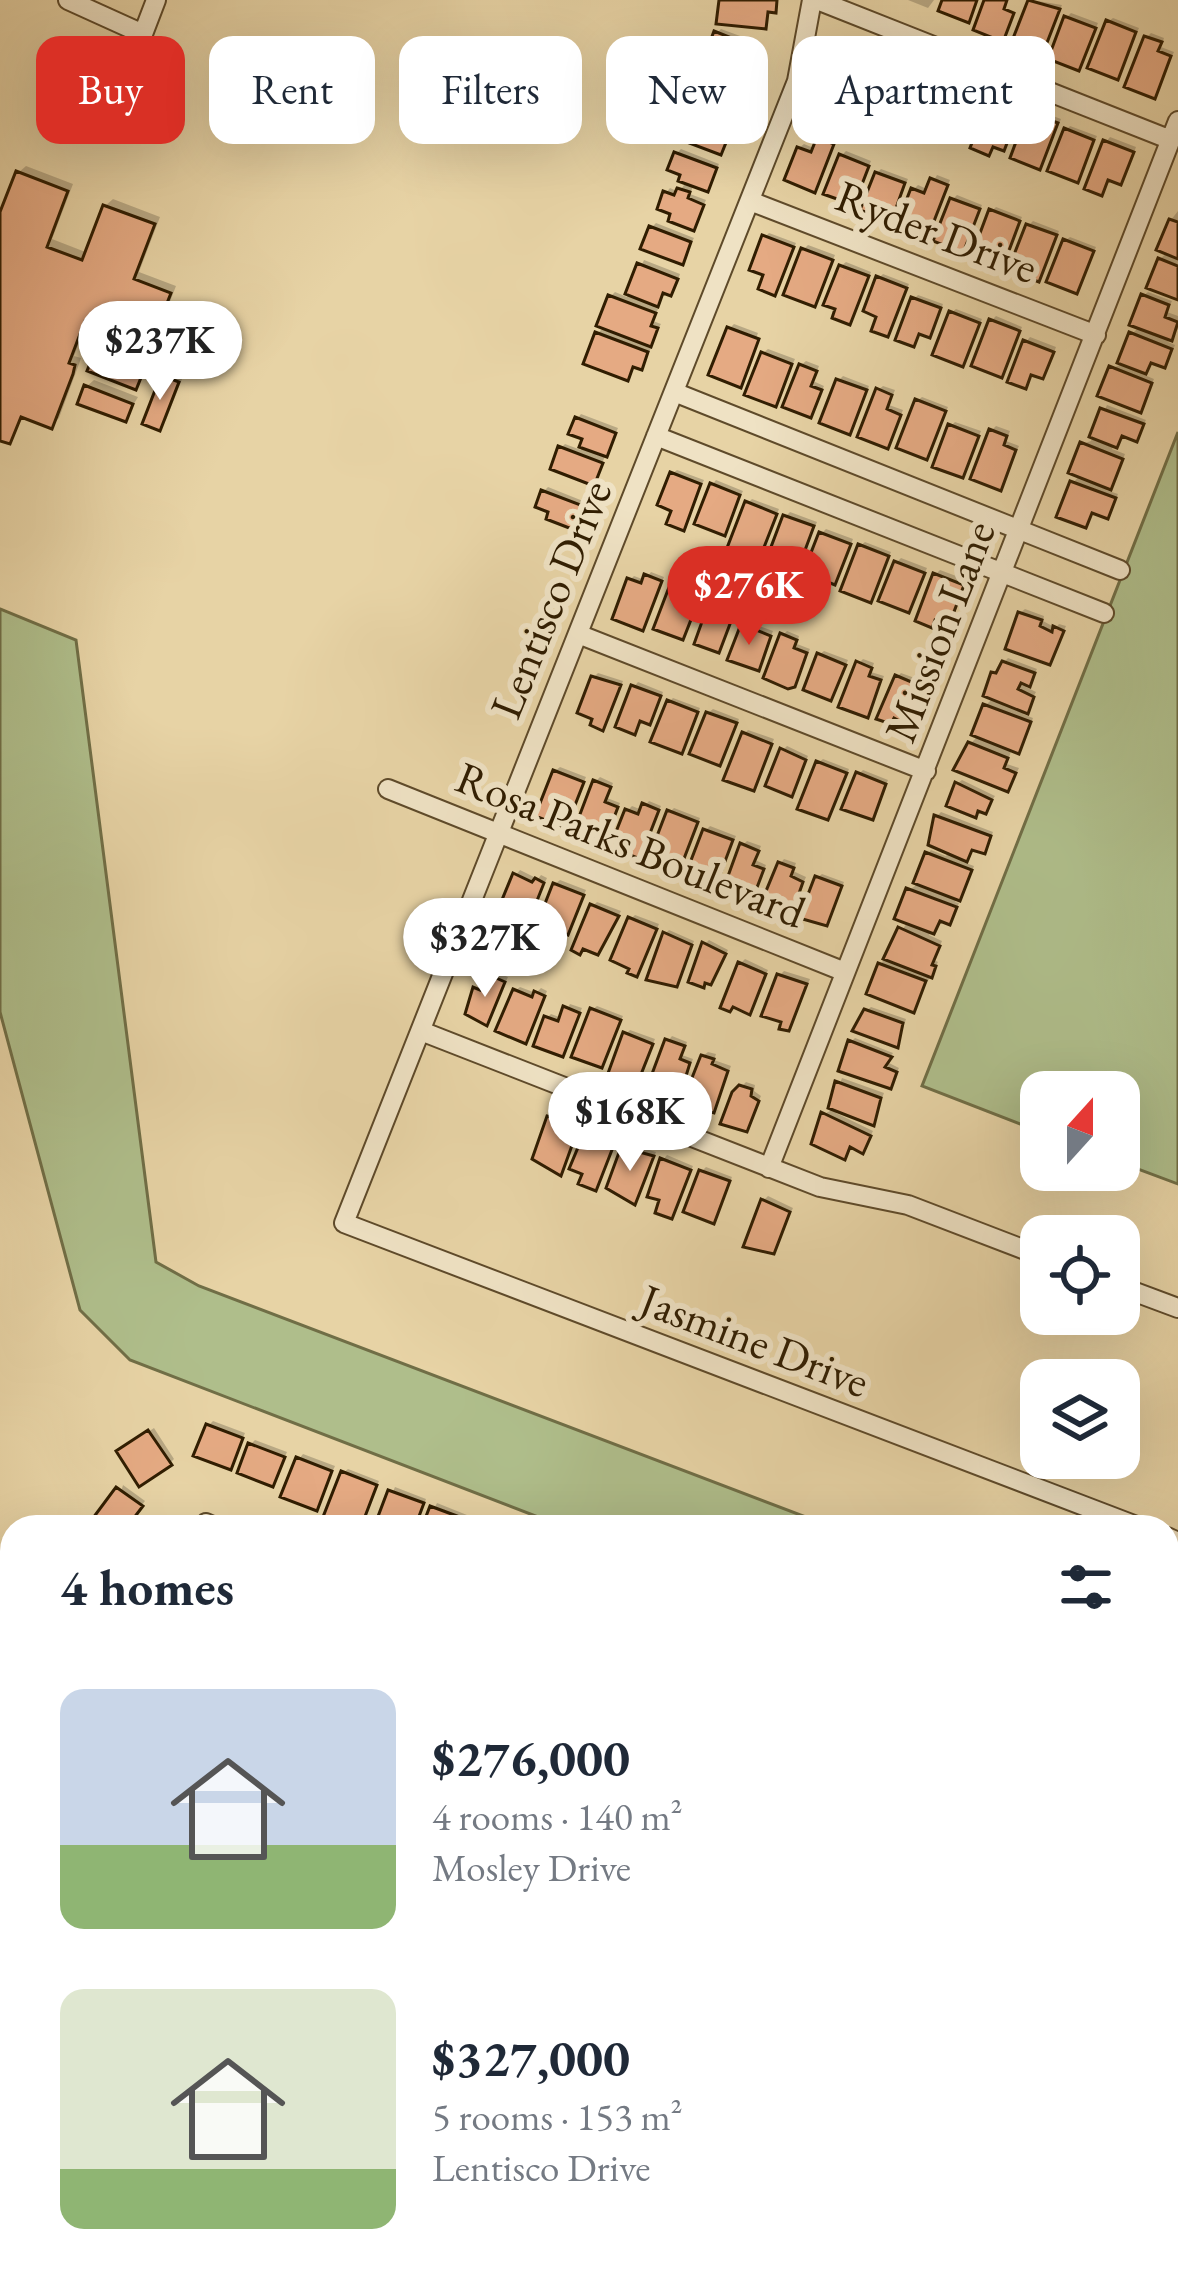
<!DOCTYPE html>
<html lang="en">
<head>
<meta charset="utf-8">
<style>
  body { margin:0; font-family:"EB Garamond",serif; background:#f6f6f7; color:#1f2937; height:100vh; display:flex; flex-direction:column; font-size:45px; white-space:nowrap }
  * { box-sizing:border-box; margin:0 }
  p { font-size:39px; color:#747a83 }
  .icon { flex:none; width:66px; height:66px; fill:none; stroke:currentColor; stroke-width:2; stroke-linecap:round; stroke-linejoin:round }
  .map { position:relative; flex:1; overflow:hidden }
  .sheet { position:absolute; left:0px; top:1515px; width:1179px; height:768px; display:flex; flex-direction:column; background:#fff; border-radius:36px 36px 0 0; box-shadow:0 12px 48px #0002 }
  .sheet>* { flex:none }
  .banner { position:absolute; left:36px; top:36px; width:1107px; height:108px; display:flex; gap:24px }
  .needle { width:78px; rotate:21deg }
  .fabs { position:absolute; left:1020px; top:1071px; display:grid; gap:24px }
  .fabs a { display:grid; place-items:center; width:120px; height:120px; border-radius:24px; background:#fff; box-shadow:0 12px 48px #0002; font-size:60px }
  .price { position:absolute; translate:-50% -102px; padding:0 27px; border-radius:42px; background:#fff; color:#222; font-size:39px; line-height:78px; filter:drop-shadow(0 3px 6px #0008) }
  .price::after { content:''; position:absolute; left:50%; top:72px; width:36px; height:27px; margin-left:-18px; background:inherit; clip-path:polygon(0 0,100% 0,50% 100%) }
  .price.current { background:#d93025; color:#fff }
  ul { padding:0; list-style:none }
  li { display:flex; align-items:center; gap:36px; height:300px; padding:0 60px }
  li span { display:grid; place-items:center; flex:none; width:336px; height:240px; border-radius:24px; color:#555 }
  li>.icon { margin-inline-start:auto }
  span .icon { width:144px; height:144px; fill:#fffc; stroke-width:1 }
  li b { font-size:51px }
  h2 { display:flex; justify-content:space-between; align-items:center; height:144px; padding:0 60px; font-size:51px }
  .tag { padding:0 42px; border-radius:24px; background:#fff; box-shadow:0 12px 48px #0002; font-size:42px; line-height:108px }
  .tag.current { background:#d93025; color:#fff }
  .map>svg:first-child { display:block }
  .green { fill:#afbe8b; stroke:#706e46; stroke-width:3 }
  .shadow { fill:#0003 }
  .building { fill:#e5aa83; stroke:#301d01; stroke-width:3 }
  .lines { fill:none; stroke-linecap:round; stroke-linejoin:round }
  .minor-casing { stroke:#5e4a2a; stroke-width:22 }
  .primary-casing { stroke:#301d01; stroke-width:34 }
  .minor { stroke:#efe2c4; stroke-width:18 }
  .primary { stroke:#e4ba72; stroke-width:30 }
  .labels { text-anchor:middle; stroke-width:12; stroke-linejoin:round; paint-order:stroke }
  .street-label { font-size:45px; fill:#301d01; stroke:#efe2c4 }
</style>
</head>
<body>
<div class="map">
<svg width="1178" height="2283" viewBox="0 0 1178 2283">
  <rect width="100%" height="100%" fill="#e7d3a5"/>
  <filter id="stains"><feTurbulence type="fractalNoise" baseFrequency=".00167" numOctaves="4"/><feColorMatrix values="0 0 0 0 .2 0 0 0 0 .09 0 0 0 0 .02 0 0 0 .5 -.17"/></filter>
  <radialGradient id="worn" r=".72"><stop offset=".6" stop-color="#630" stop-opacity="0"/><stop offset="1" stop-color="#630" stop-opacity=".3"/></radialGradient>
  <path class="green" d="M1178,432V1184L1119,1162V1092H1041V1132L922,1086Z
    M0,609L76,640L156,1262L199,1286L832,1527H564L130,1360L80,1310L0,1012Z"/>
  <path class="shadow" d="M908,0H934L928,8Z
    M1031,0L1062,5L1042,50L1016,40Z
    M1071,13L1098,23L1078,68L1067,17Z
    M1113,18L1139,28L1117,77L1108,22Z
    M721,29L762,44L756,58L763,61L754,78L717,33Z
    M1151,33L1164,38L1161,47L1174,52L1154,95L1147,37Z
    M847,36L873,46L852,95L842,40Z
    M885,48L912,58L893,101L881,52Z
    M922,66L947,76L937,102L933,106L925,103L917,115V71Z
    M715,77L750,90L738,116L719,100L710,81Z
    M960,77L986,87L967,132L956,81Z
    M996,95L1023,105L1008,144L1004,148L994,144L988,152L992,99Z
    M1034,109L1061,119L1040,167L1030,113Z
    M698,112L733,126L720,152L693,116Z
    M1070,126L1097,136L1077,180L1066,130Z
    M824,135L836,140L815,189L799,148L804,144L816,149Z
    M1110,137L1136,147L1125,177L1120,181L1110,177L1101,193L1106,142Z
    M681,149L719,164L707,189L694,184L690,194L706,200L693,227L666,193L670,188L679,192L687,181L677,153Z
    M846,151L871,161L853,202L841,156Z
    M26,166L73,184L52,239L88,253L105,206L113,199L160,217L139,272L176,286L157,335L150,343L88,319L74,356L81,358L79,364L59,418L52,425L24,415L9,441L0,437V219L18,173Z
    M881,169L908,179L890,219L877,173Z
    M937,175L950,180L928,231L913,190L918,185L929,190Z
    M957,195L982,205L962,249L952,200Z
    M996,207L1022,217L1003,261L992,211Z
    M1178,211V297L1160,259L1168,252L1171,220Z
    M1033,221L1059,231L1038,279L1029,225Z
    M656,223L694,238L682,262L651,228Z
    M769,233L796,243L774,292L767,273L765,237Z
    M1070,237L1096,247L1077,290L1065,241Z
    M808,245L835,255L814,304L804,249Z
    M644,260L680,274L675,288L671,292L665,290L654,307L658,309L653,321L661,324L647,347L651,348L645,362L641,367L635,364L627,378L598,333L605,326L611,296L615,292L627,297Z
    M846,262L871,272L849,322L841,266Z
    M883,274L909,284L887,334L880,315L879,278Z
    M1148,292L1172,301L1167,312L1178,316V329L1168,342L1175,345L1169,360L1164,365L1152,360L1142,374L1154,379L1140,410L1112,368L1120,365L1132,334L1140,326L1143,296Z
    M918,295L943,304L933,330L929,334L921,331L913,344L914,299Z
    M956,309L982,319L963,363L951,313Z
    M996,316L1022,327L1001,374L991,321Z
    M734,324L758,333L739,383L730,328Z
    M1030,337L1056,347L1047,372L1042,376L1033,372L1025,385L1026,342Z
    M105,346L149,363L135,386L97,353Z
    M768,349L795,359L775,403L763,353Z
    M806,361L819,366L813,381L824,386L810,414L801,365Z
    M171,369L184,374L166,420L159,427L164,376Z
    M843,376L869,386L849,431L839,380Z
    M94,380L138,397L125,419L86,387Z
    M883,386L895,390L889,405L903,410L887,446L878,390Z
    M922,397L948,407L926,456L917,401Z
    M1107,405L1146,420L1136,438L1123,433L1112,449L1125,454L1114,482L1106,490L1118,494L1111,511L1107,516L1094,511L1086,525L1073,483L1080,475L1082,444L1091,441Z
    M581,414L618,428L593,483L561,448L565,444L581,450L586,437L577,419Z
    M955,422L981,431L962,475L951,426Z
    M996,426L1010,431L1006,441L1019,446L1000,487L992,430Z
    M677,470L704,480L683,527L675,509L672,474Z
    M716,480L743,491L724,533L712,485Z
    M548,487L588,503L576,527L544,491Z
    M752,499L779,509L758,557L748,503Z
    M790,512L817,522L804,553L800,558L789,554L782,566L786,516Z
    M826,529L853,539L838,577L834,581L824,578L819,585L822,533Z
    M865,542L891,552L870,599L860,546Z
    M901,558L927,568L909,609L897,562Z
    M940,570L967,580L952,618L931,624L936,574Z
    M651,572L664,577L642,627L630,580L634,576L645,580Z
    M678,579L703,589L682,637L673,584Z
    M714,603L735,612L718,650L710,607Z
    M1025,609L1044,616L1043,621L1056,628L1059,624L1066,626L1050,662L1020,613Z
    M748,622L773,631L758,667L743,626Z
    M787,631L799,636L797,644L810,649L793,684L783,635Z
    M824,651L848,660L831,698L819,655Z
    M1008,658L1037,669L1026,687L1036,692L1023,714L1033,718L1022,746L1012,748L1007,764L1019,768L1011,784L970,744L979,735L986,705L994,697L993,674Z
    M863,659L874,663L871,672L884,676L868,715L859,663Z
    M598,673L623,681L602,728L594,677Z
    M901,673L923,681L906,721L897,677Z
    M638,682L663,692L653,717L649,722L642,719L634,731V687Z
    M673,698L700,708L681,751L669,702Z
    M713,709L739,719L719,762L708,713Z
    M748,730L774,739L753,788L744,734Z
    M787,746L808,756L791,794L783,750Z
    M823,759L849,769L828,817L818,763Z
    M560,767L586,777L565,825L555,771Z
    M863,770L888,780L872,817L859,774Z
    M600,777L613,783L607,798L620,803L604,838L595,782Z
    M962,780L995,796L985,811L980,809L975,814L957,784Z
    M649,801L661,806L640,855L628,810L632,806L642,810Z
    M674,808L700,818L679,866L670,812Z
    M941,812L993,832L985,851L974,847L963,862L974,866L963,894L955,902L959,903L953,917L949,921L941,918L929,935L942,941L934,960L938,962L913,1009L881,964L908,921L909,890L915,886L927,854L931,850L946,856L949,851L937,816Z
    M710,826L736,836L714,884L706,830Z
    M747,841L761,846L755,860L766,865L752,894L743,845Z
    M784,859L796,863L793,871L806,877L789,916L780,864Z
    M520,870L538,879L541,875L547,878L522,933L516,875Z
    M822,874L844,882L826,922L817,878Z
    M560,880L586,890L567,932L555,884Z
    M597,902L621,911L602,947L593,906Z
    M635,915L659,924L637,974L631,919Z
    M669,930L694,941L676,984L665,934Z
    M709,940L728,950L714,977L705,944Z
    M745,959L768,970L749,1011L741,963Z
    M493,971L508,977L490,1018L476,989L485,986Z
    M784,971L810,979L788,1028L780,975Z
    M520,987L536,993L541,988L547,991L525,1040L515,991Z
    M570,1004L582,1008L562,1054L547,1018L551,1014L562,1018Z
    M597,1006L623,1016L601,1065L592,1010Z
    M871,1007L906,1019L898,1044L866,1011Z
    M630,1030L655,1039L636,1084L626,1034Z
    M672,1036L687,1042L682,1055L693,1059L678,1099L668,1041Z
    M855,1038L893,1053L887,1062L899,1068L890,1085L851,1042Z
    M708,1052L716,1054L714,1060L731,1066L714,1110L703,1056Z
    M842,1078L884,1093L873,1123L838,1109L836,1113L873,1131L863,1151L852,1145L845,1157L824,1114L830,1111Z
    M746,1082L755,1085L754,1091L761,1096L746,1128L735,1093Z
    M554,1113L581,1122L561,1172L550,1117Z
    M594,1123L619,1133L596,1187L590,1127Z
    M628,1144L656,1152L635,1201L624,1148Z
    M667,1155L693,1166L671,1216L663,1160Z
    M706,1167L732,1177L713,1220L702,1171Z
    M768,1196L793,1208L774,1250L764,1200Z
    M213,1421L245,1433L230,1467L209,1425Z
    M154,1428L174,1459L170,1463L124,1448Z
    M255,1440L287,1452L272,1484L251,1444Z
    M303,1454L335,1466L316,1508L299,1459Z
    M348,1469L379,1481L359,1527L343,1473Z
    M123,1485L145,1501L125,1527H110Z
    M395,1487L426,1499L415,1527H377Z
    M437,1503L467,1515L463,1527H425Z
    M486,1520L504,1527H480Z
    M0,1634L12,1649L0,1660Z
    M5,2267L9,2281L0,2283V2269Z
    M201,2271L203,2283H152L160,2276Z
    M658,2271H682L677,2283H654Z
    M693,2271H717L713,2283H689Z
    M741,2273L765,2283H732Z"/>
  <path class="building" d="M719,0H777L776,13L768,12L766,29L716,24Z
    M942,0H977L969,23L938,11Z
    M984,0H1007L1004,9L1014,13L1003,42L973,30Z
    M1028,0L1060,9L1043,53L1012,41Z
    M1064,16L1096,28L1079,71L1048,59Z
    M1106,20L1136,32L1118,80L1087,68Z
    M714,31L759,49L754,63L761,65L755,81L703,61Z
    M1144,36L1162,42L1158,51L1171,56L1155,99L1124,87Z
    M840,39L871,51L853,98L821,86Z
    M878,51L910,63L894,104L863,92Z
    M915,69L945,80L934,110L923,106L918,119L898,111Z
    M708,79L748,95L739,119L712,109L715,102L701,97Z
    M953,80L984,92L967,135L936,123Z
    M989,98L1020,109L1004,151L993,147L989,156L970,148Z
    M1027,112L1058,123L1040,170L1010,158Z
    M691,115L731,130L721,155L681,140Z
    M1064,128L1094,140L1078,183L1047,171Z
    M817,137L834,144L815,193L784,180L797,147L811,152Z
    M1103,140L1134,152L1121,185L1108,180L1102,196L1084,189Z
    M674,152L717,168L708,192L678,181L680,175L667,170Z
    M839,154L869,166L854,205L823,194Z
    M16,171L68,191L47,247L82,260L103,205L155,224L134,279L171,293L150,346L85,321L69,363L75,365L73,374L52,429L21,417L10,444L0,441V212Z
    M875,172L905,183L891,222L860,210Z
    M930,178L948,185L929,234L898,222L911,188L924,193Z
    M677,188L690,192L688,198L704,205L694,231L668,221L670,214L657,209L663,191L674,195Z
    M950,198L980,209L963,253L933,241Z
    M989,209L1020,221L1004,264L973,252Z
    M1169,219L1178,222V259L1156,250Z
    M1026,224L1057,235L1039,282L1008,270Z
    M649,226L691,242L683,265L640,249Z
    M762,235L794,247L775,296L758,289L763,275L749,270Z
    M1063,239L1094,251L1077,294L1046,282Z
    M801,248L833,260L815,307L783,295Z
    M1158,258L1178,266V300L1146,288Z
    M637,263L678,279L671,296L663,293L658,307L625,294Z
    M839,265L869,276L850,325L832,318L835,309L823,305Z
    M876,276L907,288L888,337L871,331L876,317L863,311Z
    M1141,294L1169,305L1165,317L1178,322L1172,341L1129,325Z
    M608,295L656,313L651,326L658,328L651,347L596,326Z
    M911,297L941,308L930,338L919,334L914,347L895,340Z
    M949,311L980,323L963,367L932,355Z
    M989,319L1020,331L1002,378L971,366Z
    M727,327L759,339L741,388L708,375Z
    M595,332L648,352L642,370L633,367L628,381L583,364Z
    M1129,332L1172,349L1165,368L1151,363L1146,374L1117,363Z
    M1023,340L1054,352L1043,379L1031,375L1026,389L1007,382Z
    M95,351L144,370L136,390L87,371Z
    M761,352L792,364L776,407L744,395Z
    M799,364L817,371L811,386L822,390L811,418L782,407Z
    M1109,366L1152,383L1141,413L1097,396Z
    M161,375L179,382L160,431L142,424Z
    M836,379L867,390L850,435L819,423Z
    M84,385L133,404L126,422L77,404Z
    M876,388L892,395L887,409L901,415L888,449L857,437Z
    M915,399L946,411L927,460L896,448Z
    M1100,408L1144,424L1137,442L1122,436L1117,448L1089,437Z
    M575,417L616,433L607,457L579,447L582,439L568,434Z
    M948,424L979,436L963,478L932,467Z
    M989,429L1007,436L1004,445L1016,450L1001,491L970,479Z
    M1080,442L1123,459L1111,490L1068,473Z
    M558,446L603,463L594,486L550,469Z
    M670,472L701,484L684,531L666,524L671,511L657,505Z
    M1070,481L1116,498L1108,519L1092,513L1086,528L1056,517Z
    M710,483L740,495L725,536L694,524Z
    M541,490L586,507L577,531L546,519L548,512L535,507Z
    M745,501L777,514L759,560L727,548Z
    M783,515L814,526L801,561L788,556L783,570L765,563Z
    M819,532L851,544L835,585L823,580L820,588L800,581Z
    M858,544L889,556L871,603L840,591Z
    M894,561L925,573L909,613L878,601Z
    M933,573L964,585L949,625L935,620L932,628L915,621Z
    M644,574L662,581L643,631L612,619L627,578L641,583Z
    M671,582L701,594L683,640L653,629Z
    M708,605L733,616L719,653L694,644Z
    M1018,612L1042,620L1040,626L1052,632L1053,626L1064,631L1050,665L1005,649Z
    M741,624L771,636L759,671L727,660Z
    M780,633L797,640L794,648L807,653L795,687L788,689L763,678Z
    M817,653L846,665L831,701L803,690Z
    M856,661L872,668L869,676L881,680L868,718L838,707Z
    M1002,661L1035,673L1030,687L1021,683L1018,689L1034,697L1028,714L983,696L991,672L996,673Z
    M895,675L921,686L907,725L894,718L891,724L876,719Z
    M591,676L621,685L603,731L590,725L592,719L577,713Z
    M631,685L661,696L650,725L640,721L635,735L615,727Z
    M667,700L698,712L682,754L650,742Z
    M983,704L1031,722L1019,754L971,735Z
    M706,712L737,723L720,766L689,754Z
    M742,732L772,744L754,791L723,780Z
    M968,742L1008,758L1004,768L1016,773L1008,792L953,770Z
    M780,748L806,760L792,797L765,786Z
    M816,761L847,773L828,820L797,809Z
    M553,770L584,782L566,828L535,816Z
    M856,772L886,784L873,820L841,809Z
    M593,780L611,787L605,802L618,807L605,841L574,830Z
    M955,782L992,800L986,814L978,811L976,818L946,806Z
    M642,803L659,810L640,859L610,847L625,809L638,814Z
    M667,810L698,822L680,869L649,857Z
    M934,815L991,836L985,854L972,850L967,862L928,845Z
    M703,829L733,840L715,888L685,876Z
    M740,843L759,851L753,865L764,869L753,898L724,887Z
    M925,852L972,870L960,901L913,883Z
    M778,862L794,868L791,876L803,882L790,919L759,908Z
    M513,873L532,882L535,878L544,883L523,936L506,931L511,918L497,912Z
    M815,876L842,886L827,926L799,918Z
    M553,883L584,895L568,935L537,924Z
    M906,888L957,907L950,925L940,921L934,934L894,919Z
    M590,904L619,916L598,955L583,949L580,955L571,950Z
    M628,917L657,929L637,977L627,973L629,969L610,960Z
    M898,927L940,946L932,965L936,966L932,978L883,959Z
    M663,932L692,945L677,987L646,980Z
    M702,942L726,954L711,985L705,983L704,988L688,982Z
    M738,962L766,974L750,1015L733,1007L730,1012L720,1008Z
    M878,963L926,981L914,1013L866,994Z
    M487,974L505,982L487,1026L465,1014L473,987L480,990Z
    M777,974L807,984L789,1031L779,1029L781,1022L761,1016Z
    M513,989L532,997L534,991L545,996L526,1044L495,1031Z
    M563,1006L580,1013L563,1057L533,1046L544,1016L558,1021Z
    M590,1008L621,1020L602,1068L571,1057Z
    M864,1009L903,1023L898,1048L852,1031Z
    M623,1032L653,1044L636,1087L607,1076Z
    M665,1039L685,1046L680,1059L690,1063L678,1102L646,1090Z
    M848,1040L892,1057L885,1067L897,1072L891,1089L838,1071Z
    M701,1055L714,1059L712,1064L728,1071L714,1113L682,1103Z
    M835,1081L881,1098L874,1126L828,1108Z
    M739,1085L752,1089L751,1096L759,1101L747,1132L720,1124L732,1092Z
    M821,1112L871,1136L863,1154L850,1147L845,1160L811,1144Z
    M547,1116L579,1126L561,1176L532,1159Z
    M587,1126L617,1137L596,1191L578,1184L582,1174L569,1169Z
    M621,1147L654,1156L635,1205L606,1188Z
    M660,1158L691,1170L672,1219L655,1213L659,1200L647,1197Z
    M699,1170L730,1181L714,1224L683,1212Z
    M761,1199L790,1212L774,1254L743,1247Z
    M206,1424L243,1438L231,1470L193,1456Z
    M148,1430L172,1465L139,1487L116,1451Z
    M248,1443L285,1457L273,1487L237,1473Z
    M296,1457L332,1471L317,1511L280,1497Z
    M341,1471L377,1485L361,1527H349L323,1517Z
    M116,1487L143,1506L127,1527H105L93,1518Z
    M388,1490L424,1503L415,1527H374Z
    M430,1506L465,1519L462,1527H422Z
    M12,1598V1642L0,1631V1611Z
    M1178,1797V1849L1167,1851V1799Z
    M1177,2097L1178,2098V2152L1167,2148V2124Z
    M1167,2172L1178,2177V2233L1167,2228Z
    M606,2271H645L638,2283H609L601,2278Z"/>
  <g class="lines">
    <g class="minor-casing">
      <path id="minor" d="M68,0L143,34L156,0
        M812,0L797,81L344,1223L1139,1527
        M817,0L1171,140
        M750,201L1096,335
        M674,392L1120,570
        M656,436L1104,613
        M578,634L926,771
        M388,789L845,972
        M421,1031L820,1187L908,1205L1041,1256
        M769,1168L1178,121
        M1119,1286L1178,1308
        M203,1527L206,1523L215,1527
        M1167,1537L1178,1542
        M0,1728L12,1721
        M1167,2013L1178,1985
        M225,2271L226,2283
        M540,2271L557,2283
        M788,2271L820,2283"/>
    </g>
    <g class="primary-casing">
      <path id="primary" d="M0,1829L12,1834
        M0,1887L12,1892
        M1167,2270L1178,2274
        M1013,2271L1045,2283"/>
    </g>
    <use href="#minor" class="minor"/>
    <use href="#primary" class="primary"/>
  </g>
  <g class="labels">
    <g class="street-label">
      <text transform="translate(937 231) rotate(21)" y="16">Ryder Drive</text>
      <text transform="translate(550 599) rotate(-68)" y="16">Lentisco Drive</text>
      <text transform="translate(939 631) rotate(-69)" y="16">Mission Lane</text>
      <text transform="translate(631 844) rotate(22)" y="16">Rosa Parks Boulevard</text>
      <text transform="translate(755 1340) rotate(21)" y="16">Jasmine Drive</text>
    </g>
  </g>
  <rect width="100%" height="100%" filter="url(#stains)"/>
  <rect width="100%" height="100%" fill="url(#worn)"/>
</svg>
<div class="fabs">
<a><svg class="needle" viewBox="-14 -14 28 28"><path d="M0-13l5 13h-10z" fill="#e53935"/><path d="M0 13l5-13h-10z" fill="#747a83"/></svg></a>
<a><svg class="icon" aria-label="locate" viewBox="0 0 24 24"><circle cx="12" cy="12" r="6"/><path d="M12 2v4M12 18v4M2 12h4M18 12h4"/></svg></a>
<a><svg class="icon" aria-label="layers" viewBox="0 0 24 24"><path d="M12 4l9 5-9 5-9-5zM3 14l9 5 9-5"/></svg></a>
</div>
<b class="price" style="left:160px;top:403px">$237K</b>
<b class="price current" style="left:749px;top:648px">$276K</b>
<b class="price" style="left:485px;top:1000px">$327K</b>
<b class="price" style="left:630px;top:1174px">$168K</b>
<div class="banner">
<a class="tag current">Buy</a>
<a class="tag">Rent</a>
<a class="tag">Filters</a>
<a class="tag">New</a>
<a class="tag">Apartment</a>
</div>
<section class="sheet">
<h2>4 homes<svg class="icon" aria-label="filters" viewBox="0 0 24 24"><path d="M4 7h16M4 17h16"/><circle cx="9" cy="7" r="2"/><circle cx="15" cy="17" r="2"/></svg></h2>
<ul>
<li><span style="background:linear-gradient(#c9d6e8 65%,#8fb573 0)"><svg class="icon" aria-label="home" viewBox="0 0 24 24"><path d="M3 11l9-7 9 7M6 9v11h12V9"/></svg></span><div><b>$276,000</b><p>4 rooms · 140 m²</p><p>Mosley Drive</p></div></li>
<li><span style="background:linear-gradient(#dfe7d0 75%,#8fb573 0)"><svg class="icon" aria-label="home" viewBox="0 0 24 24"><path d="M3 11l9-7 9 7M6 9v11h12V9"/></svg></span><div><b>$327,000</b><p>5 rooms · 153 m²</p><p>Lentisco Drive</p></div></li>
</ul>
</section>
</div>
</body>
</html>
